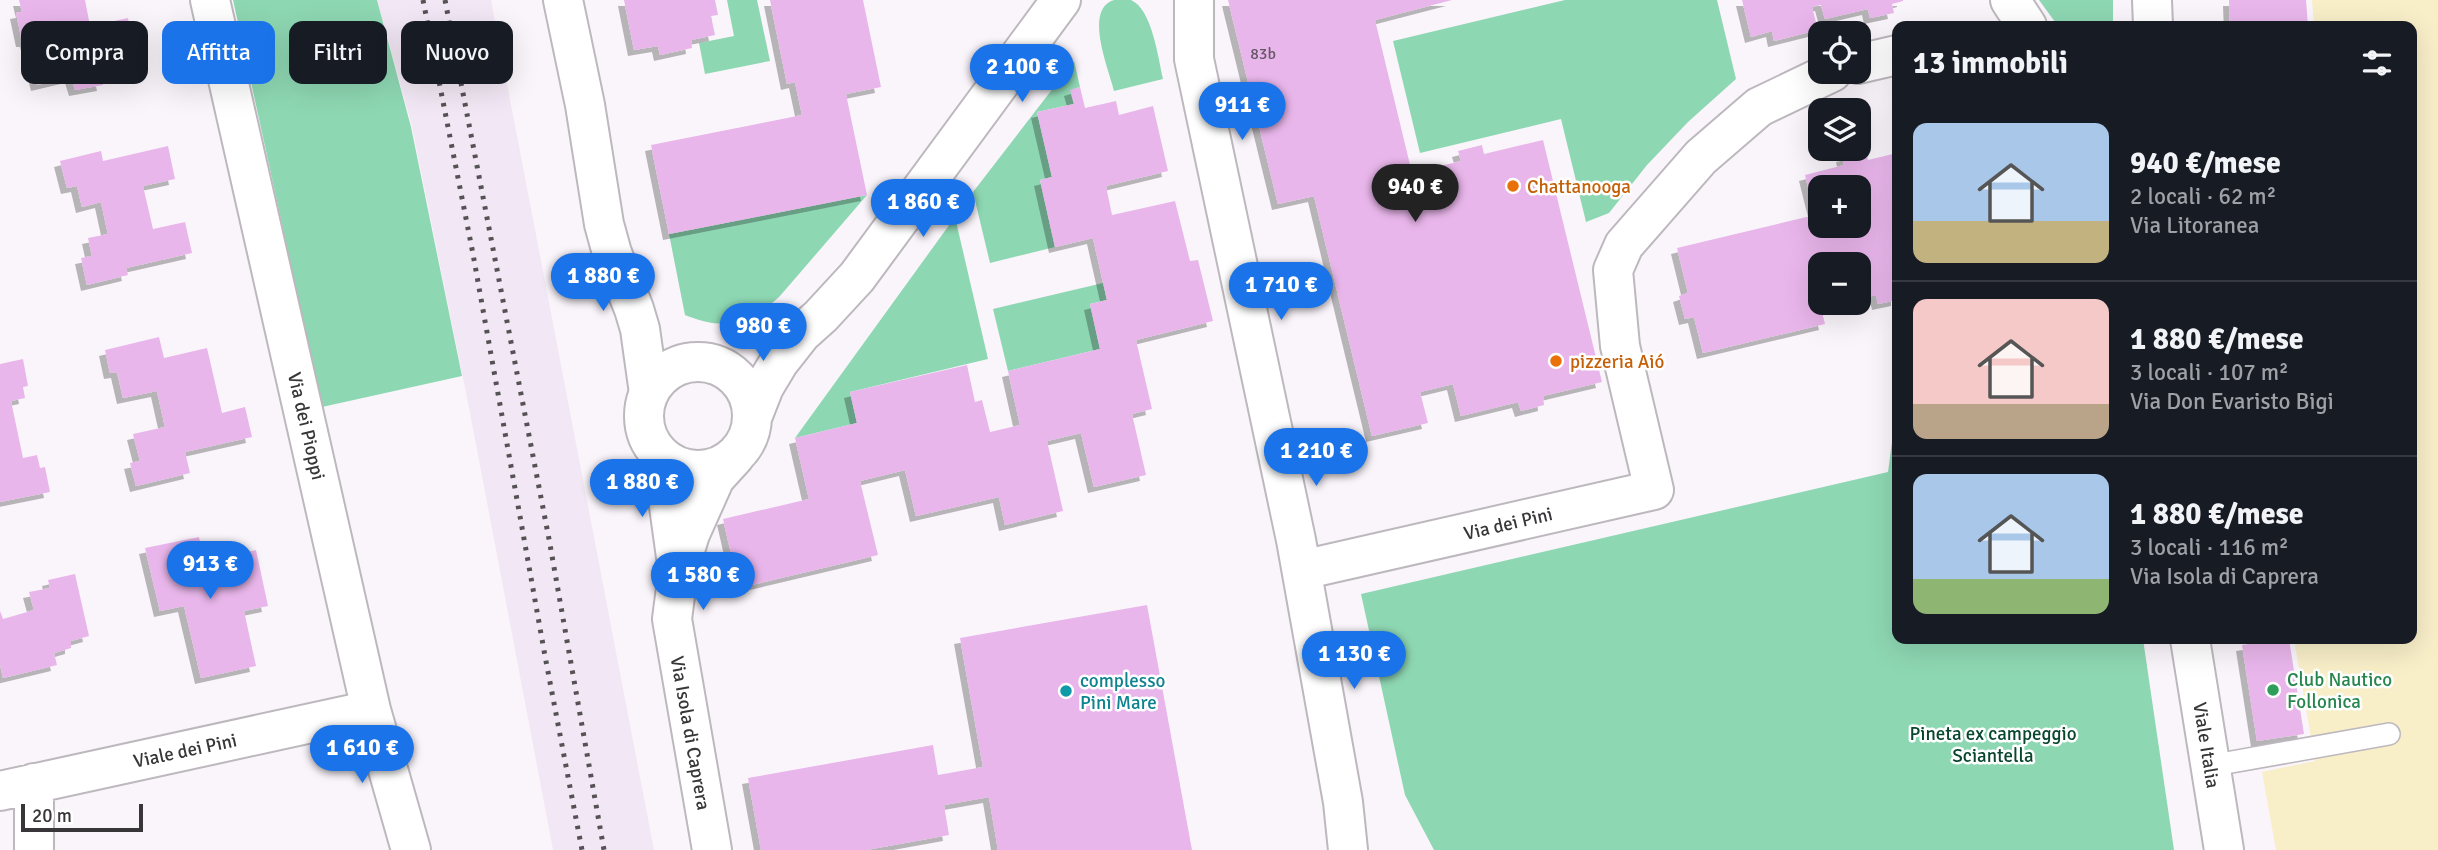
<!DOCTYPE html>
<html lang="it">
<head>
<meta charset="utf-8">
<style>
  body { margin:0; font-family:Signika,sans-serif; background:#242831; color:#f1f3f6; height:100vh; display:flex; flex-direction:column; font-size:26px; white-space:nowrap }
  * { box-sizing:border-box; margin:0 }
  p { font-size:23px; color:#9ea1a6 }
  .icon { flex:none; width:38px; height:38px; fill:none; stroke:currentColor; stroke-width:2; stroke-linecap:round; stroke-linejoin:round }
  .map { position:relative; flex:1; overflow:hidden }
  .sheet { position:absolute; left:1892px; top:21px; width:525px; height:623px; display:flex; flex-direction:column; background:#171b24; border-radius:14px; box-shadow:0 7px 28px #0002 }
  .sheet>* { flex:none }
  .banner { position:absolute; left:21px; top:21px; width:665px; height:63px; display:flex; gap:14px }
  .buttons { position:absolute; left:1808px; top:21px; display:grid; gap:14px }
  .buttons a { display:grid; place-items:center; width:63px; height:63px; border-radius:14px; background:#171b24; box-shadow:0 7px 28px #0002; font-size:35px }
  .scale { position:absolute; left:21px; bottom:18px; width:122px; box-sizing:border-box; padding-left:7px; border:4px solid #383638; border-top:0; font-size:19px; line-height:24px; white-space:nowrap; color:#383638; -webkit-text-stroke:5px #fff; paint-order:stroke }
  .price { position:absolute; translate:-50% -60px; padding:0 16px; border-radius:24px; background:#1a73e8; color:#fff; font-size:23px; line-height:46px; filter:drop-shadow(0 2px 4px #0008) }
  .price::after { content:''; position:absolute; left:50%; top:42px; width:21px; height:16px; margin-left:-10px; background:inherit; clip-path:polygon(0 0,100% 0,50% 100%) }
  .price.selected { background:#222; color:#fff }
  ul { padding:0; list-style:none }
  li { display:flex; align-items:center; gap:21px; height:175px; padding:0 21px }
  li+li { border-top:2px solid #363941 }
  li span { display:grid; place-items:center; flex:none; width:196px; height:140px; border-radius:14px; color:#555 }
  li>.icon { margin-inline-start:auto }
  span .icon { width:84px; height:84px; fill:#fffc; stroke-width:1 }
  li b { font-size:30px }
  h2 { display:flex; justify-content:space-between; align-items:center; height:84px; padding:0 21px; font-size:30px }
  .pill { padding:0 24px; border-radius:14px; background:#171b24; box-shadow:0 7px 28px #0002; font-size:24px; line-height:63px }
  .pill.selected { background:#1a73e8; color:#fff }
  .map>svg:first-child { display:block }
  .built { fill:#f2e8f5 }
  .green { fill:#8ed7b3 }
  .sand { fill:#f8eec8 }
  .building { fill:#e9b6eb; fill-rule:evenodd; filter:url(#shadow) }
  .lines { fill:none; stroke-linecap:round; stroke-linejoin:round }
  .service-casing { stroke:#bdb8be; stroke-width:24 }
  .minor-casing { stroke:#bdb8be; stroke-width:42 }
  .tertiary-casing { stroke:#bdb8be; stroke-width:42 }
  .service { stroke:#fff; stroke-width:21 }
  .minor { stroke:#fff; stroke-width:38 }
  .tertiary { stroke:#fff; stroke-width:38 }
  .rail { stroke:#555255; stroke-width:5; stroke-dasharray:3.5 7; stroke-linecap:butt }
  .food-dot { fill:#e8710a; stroke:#fff; stroke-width:2.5 }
  .leisure-dot { fill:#2e9e5b; stroke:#fff; stroke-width:2.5 }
  .culture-dot { fill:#0f9aa8; stroke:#fff; stroke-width:2.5 }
  .labels { text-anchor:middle; stroke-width:5; stroke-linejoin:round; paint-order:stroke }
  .number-label { font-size:16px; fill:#645665 }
  .food-label { font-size:19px; fill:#c56008; stroke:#fff; text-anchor:start }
  .street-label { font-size:19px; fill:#383638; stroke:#fff }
  .leisure-label { font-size:19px; fill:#27864d; stroke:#fff; text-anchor:start }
  .culture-label { font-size:19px; fill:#0d838f; stroke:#fff; text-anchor:start }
  .park-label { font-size:19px; fill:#08462f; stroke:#fff }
</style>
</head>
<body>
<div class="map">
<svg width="2438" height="850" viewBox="0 0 2438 850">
  <defs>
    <filter id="shadow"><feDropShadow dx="-6" dy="6" stdDeviation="0" flood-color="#0004"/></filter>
  </defs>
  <rect width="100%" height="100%" fill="#faf5fb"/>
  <path class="built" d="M377,0H491L654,850H553L470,413L412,127Z"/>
  <path class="green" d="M233,0H377L411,127L462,376L322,407Z
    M727,0H757L770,61L705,74L699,43L734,36Z
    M1131,0C1152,9 1158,57 1163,79L1114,91C1109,70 1083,9 1114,0C1119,0 1126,0 1131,0Z
    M1565,0H1717L1736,79L1688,122L1647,165L1609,213L1586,222L1561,119L1420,153L1393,41Z
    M2039,0H2113V26H2058Z
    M1074,61L1080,87L1071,90L1074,104L1037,112L1052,177L1040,180L1055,247L990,263L973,192Z
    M867,195L780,296C749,325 724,331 685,315L669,234Z
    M955,217L988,359L850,392L857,423L795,438Z
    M1103,283L1107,300L1090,304L1100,349L1008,371L993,309Z
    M1897,405V639H2143L2174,850H1434L1405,795L1361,594L1888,472Z"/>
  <path class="sand" d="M2312,0H2438V850H2276L2262,772L2315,761L2294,639H2412V26H2314Z"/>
  <path class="building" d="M19,0H85L90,26L128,18L138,63L100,71L103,85L75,90L71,77L37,85L26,41H22L16,13L22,12Z
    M624,0H715L718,15L711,16L715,35L691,40L692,48L660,55L658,46L634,50Z
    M770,0H863L881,87L846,94L867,195L669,234L651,145L802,115L795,82L787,84Z
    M1228,0H1452L1375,20L1412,173L1461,161L1458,151L1482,145L1484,154L1543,140L1602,382L1543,396L1544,405L1521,411L1518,402L1461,416L1453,384L1420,392L1428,423L1372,436L1314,196L1278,204Z
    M1742,0H1903V1L1892,4L1894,13L1870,18L1868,9L1825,19L1821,5L1812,7L1818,30L1774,41L1772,31L1751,37Z
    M2229,0H2306L2308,26H2230Z
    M1080,87L1085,108L1116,101L1119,115L1153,106L1168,171L1106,186L1112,215L1175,201L1190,261L1198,260L1213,321L1136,340L1152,409L1132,414L1146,475L1094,487L1081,433L1047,441L1063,511L1005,525L999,497L916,516L905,470L860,481L878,555L739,588L723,519L809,499L795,438L857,423L850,392L967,365L975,402L982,400L990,432L1020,425L1008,371L1100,349L1090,304L1107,300L1093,238L1055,247L1040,180L1052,177L1037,112L1074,104L1070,90Z
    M168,146L175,179L143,186L153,229L185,222L192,253L126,268L128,275L87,285L81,258L92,256L88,238L108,234L101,202L82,207L77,186L67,188L60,161L101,151L103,161Z
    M1866,151L1868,160L1897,153V300L1878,304L1876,295L1858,299V264H1820V287L1816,288L1825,324L1703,353L1694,317L1685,319L1679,296L1688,293L1677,248L1815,215L1805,175L1844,165L1842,156ZM1820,187H1858V226H1820Z
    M159,337L164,358L207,348L222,413L245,407L252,437L185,452L190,473L136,486L130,463L140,461L133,434L165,427L157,391L123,398L117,372L110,373L105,350Z
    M23,359L28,386L23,387L25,398L11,401L23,458L37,455L40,468L45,467L50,492L0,502V364Z
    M199,537L204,562L256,550L268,606L244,611L256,666L201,678L184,606L160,611L145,548Z
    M75,574L89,636L71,641V648L54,653L57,665L3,678L0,664V611L3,619L34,610L29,592L50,588L48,580Z
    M1147,605L1192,850H998L989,797L944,805L949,835L866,850H761L748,778L933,745L938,775L983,767L960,638Z
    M2281,639H2289L2304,734L2257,741L2242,645Z"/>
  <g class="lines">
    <g class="service-casing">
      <path id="service" d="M2209,766L2389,734"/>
    </g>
    <g class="minor-casing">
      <path id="minor" d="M210,0L371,710L411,850
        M563,0L585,105L604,224L612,253L634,309L640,329L649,393
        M1194,0V59L1296,540L1343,802L1348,850
        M2010,0L2027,26
        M2152,0L2153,26
        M1858,64L1897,55
        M1302,570L1654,490L1620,346L1613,270L1624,245L1701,157L1759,107L1832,72
        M2190,639L2224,850
        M0,791L371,710
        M34,850V783"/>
    </g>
    <g class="tertiary-casing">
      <path id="tertiary" d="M644 416a54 54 0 1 1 108 0a54 54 0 1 1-108 0Z
        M753,415L764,387L779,362L801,334L821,316L857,277L1061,0
        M662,456L677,564
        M712,850L672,619L678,573L690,534L715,478L735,456"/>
    </g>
    <use href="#service" class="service"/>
    <use href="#minor" class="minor"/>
    <use href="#tertiary" class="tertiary"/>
    <path class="rail" d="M423,0L473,254L545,656L582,850
      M445,0L549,539L604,850"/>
  </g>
  <g class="food-dot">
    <circle cx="1513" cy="186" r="7"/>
    <circle cx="1556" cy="361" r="7"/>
  </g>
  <circle class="leisure-dot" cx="2273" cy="690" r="7"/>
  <circle class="culture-dot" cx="1066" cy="691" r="7"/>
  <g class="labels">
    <g class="number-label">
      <text x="1263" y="59">83b</text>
    </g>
    <g class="food-label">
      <text x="1527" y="193">Chattanooga</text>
      <text x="1570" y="368">pizzeria Aió</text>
    </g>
    <g class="street-label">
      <text transform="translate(307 426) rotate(77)" y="7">Via dei Pioppi</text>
      <text transform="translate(1508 523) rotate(-13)" y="7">Via dei Pini</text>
      <text transform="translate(691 733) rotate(80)" y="7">Via Isola di Caprera</text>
      <text transform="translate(2207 745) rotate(81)" y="7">Viale Italia</text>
      <text transform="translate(185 750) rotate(-12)" y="7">Viale dei Pini</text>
    </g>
    <g class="leisure-label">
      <text x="2287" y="686">Club Nautico<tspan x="2287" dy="22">Follonica</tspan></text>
    </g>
    <g class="culture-label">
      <text x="1080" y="687">complesso<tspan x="1080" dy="22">Pini Mare</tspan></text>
    </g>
    <g class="park-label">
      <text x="1993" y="740">Pineta ex campeggio<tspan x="1993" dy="22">Sciantella</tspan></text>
    </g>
  </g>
</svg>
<div class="buttons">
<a><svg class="icon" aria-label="locate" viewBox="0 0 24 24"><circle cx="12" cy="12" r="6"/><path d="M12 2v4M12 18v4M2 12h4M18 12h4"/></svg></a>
<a><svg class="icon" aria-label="layers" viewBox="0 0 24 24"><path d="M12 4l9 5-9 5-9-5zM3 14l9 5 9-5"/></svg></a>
<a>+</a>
<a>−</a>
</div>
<div class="scale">20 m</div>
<b class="price" style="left:1022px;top:104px">2 100 €</b>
<b class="price" style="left:1242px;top:142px">911 €</b>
<b class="price selected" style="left:1415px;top:224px">940 €</b>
<b class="price" style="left:923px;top:239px">1 860 €</b>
<b class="price" style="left:603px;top:313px">1 880 €</b>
<b class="price" style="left:1281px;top:322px">1 710 €</b>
<b class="price" style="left:763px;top:363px">980 €</b>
<b class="price" style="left:1316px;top:488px">1 210 €</b>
<b class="price" style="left:642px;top:519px">1 880 €</b>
<b class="price" style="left:210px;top:601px">913 €</b>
<b class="price" style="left:703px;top:612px">1 580 €</b>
<b class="price" style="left:1354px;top:691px">1 130 €</b>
<b class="price" style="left:362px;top:785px">1 610 €</b>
<div class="banner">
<a class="pill">Compra</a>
<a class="pill selected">Affitta</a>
<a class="pill">Filtri</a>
<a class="pill">Nuovo</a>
</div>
<section class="sheet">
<h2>13 immobili<svg class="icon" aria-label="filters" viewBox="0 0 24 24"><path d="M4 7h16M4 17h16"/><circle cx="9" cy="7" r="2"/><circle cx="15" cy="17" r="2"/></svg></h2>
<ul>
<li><span style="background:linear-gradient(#a9c7e8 70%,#c2b280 0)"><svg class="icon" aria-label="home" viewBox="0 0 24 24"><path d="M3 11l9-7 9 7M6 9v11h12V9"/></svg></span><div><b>940 €/mese</b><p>2 locali · 62 m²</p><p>Via Litoranea</p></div></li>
<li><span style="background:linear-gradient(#f6c9c9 75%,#b9a48a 0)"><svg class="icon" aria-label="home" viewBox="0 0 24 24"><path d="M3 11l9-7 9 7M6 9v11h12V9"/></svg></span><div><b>1 880 €/mese</b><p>3 locali · 107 m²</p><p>Via Don Evaristo Bigi</p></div></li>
<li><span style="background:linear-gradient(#a9c7e8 75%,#8fb573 0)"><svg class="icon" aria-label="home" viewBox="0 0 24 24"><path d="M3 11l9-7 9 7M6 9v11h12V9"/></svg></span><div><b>1 880 €/mese</b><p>3 locali · 116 m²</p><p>Via Isola di Caprera</p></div></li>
</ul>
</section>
</div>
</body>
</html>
